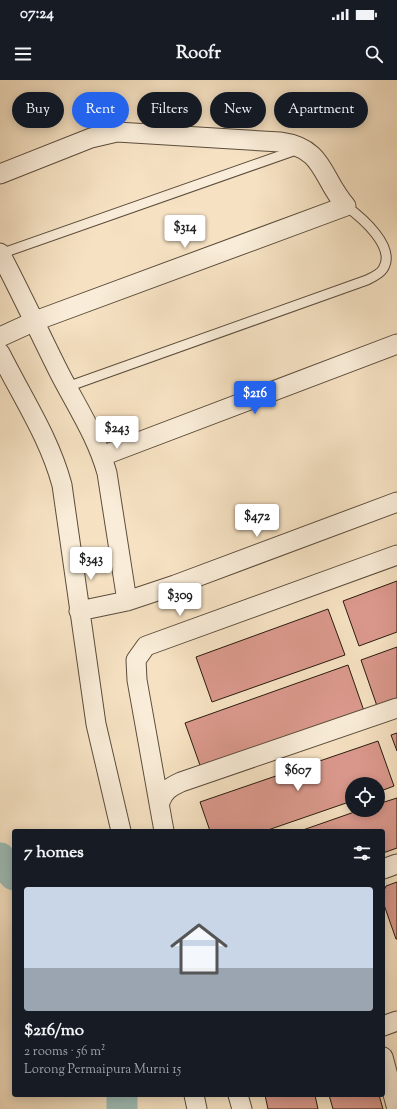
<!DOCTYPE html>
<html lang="en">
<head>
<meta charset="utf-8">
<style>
  body { margin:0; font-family:"Sorts Mill Goudy",serif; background:#20242c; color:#f1f3f6; height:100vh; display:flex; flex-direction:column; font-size:15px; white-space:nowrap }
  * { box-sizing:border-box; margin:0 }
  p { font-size:13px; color:#9ea1a6 }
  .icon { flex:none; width:22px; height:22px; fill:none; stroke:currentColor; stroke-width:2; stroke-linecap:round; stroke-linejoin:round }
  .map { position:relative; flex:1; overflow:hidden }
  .sheet { position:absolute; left:12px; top:749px; width:373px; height:268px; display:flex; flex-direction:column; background:#171b24; border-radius:4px; box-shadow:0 2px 10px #0003 }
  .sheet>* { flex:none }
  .banner { position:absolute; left:12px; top:12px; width:373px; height:36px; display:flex; gap:8px }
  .controls { position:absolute; left:345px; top:697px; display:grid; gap:8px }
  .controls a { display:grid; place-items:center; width:40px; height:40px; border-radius:50%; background:#171b24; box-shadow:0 2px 10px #0003; font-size:20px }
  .price { position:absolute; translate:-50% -34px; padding:0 9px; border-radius:4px; background:#fff; color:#222; font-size:13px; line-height:26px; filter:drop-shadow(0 1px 2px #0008) }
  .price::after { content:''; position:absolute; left:50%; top:24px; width:12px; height:9px; margin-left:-6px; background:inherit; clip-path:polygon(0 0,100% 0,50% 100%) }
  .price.active { background:#2563eb; color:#fff }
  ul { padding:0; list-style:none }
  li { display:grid; align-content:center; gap:8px; height:212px; padding:0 12px }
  li span { display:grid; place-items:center; height:124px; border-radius:4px; color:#555 }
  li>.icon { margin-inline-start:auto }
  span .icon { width:72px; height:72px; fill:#fffc; stroke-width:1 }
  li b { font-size:17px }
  h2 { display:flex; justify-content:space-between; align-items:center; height:48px; padding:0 12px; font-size:17px }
  .chip { padding:0 14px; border-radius:18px; background:#171b24; box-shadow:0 2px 10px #0003; font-size:14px; line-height:36px }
  .chip.active { background:#2563eb; color:#fff }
  .status { display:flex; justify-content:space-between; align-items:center; height:28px; padding:0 20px; background:#171b24; direction:ltr }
  .status svg { height:11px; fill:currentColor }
  header { display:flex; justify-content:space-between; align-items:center; height:52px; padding:0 12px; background:#171b24; font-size:18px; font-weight:700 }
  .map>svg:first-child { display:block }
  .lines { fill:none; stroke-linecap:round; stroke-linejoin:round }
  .river { stroke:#9dbdb7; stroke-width:31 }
  .building { fill:#db998d; stroke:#281b0f }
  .service-casing { stroke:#5c4d3c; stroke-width:11 }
  .minor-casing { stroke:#5c4d3c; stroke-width:21 }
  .service { stroke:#f9ecd8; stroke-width:9 }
  .minor { stroke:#f9ecd8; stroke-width:19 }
</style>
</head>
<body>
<div class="status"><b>07:24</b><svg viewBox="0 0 49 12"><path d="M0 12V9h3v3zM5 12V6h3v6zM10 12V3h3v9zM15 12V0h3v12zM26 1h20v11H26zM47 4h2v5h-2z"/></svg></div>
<header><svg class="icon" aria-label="menu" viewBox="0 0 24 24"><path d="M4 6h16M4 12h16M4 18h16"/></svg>Roofr<svg class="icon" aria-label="search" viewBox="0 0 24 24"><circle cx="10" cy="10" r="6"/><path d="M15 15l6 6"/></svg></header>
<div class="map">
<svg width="397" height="1029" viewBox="0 0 397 1029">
  <rect width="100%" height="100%" fill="#f6e2c3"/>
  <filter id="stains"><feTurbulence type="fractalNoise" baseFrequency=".005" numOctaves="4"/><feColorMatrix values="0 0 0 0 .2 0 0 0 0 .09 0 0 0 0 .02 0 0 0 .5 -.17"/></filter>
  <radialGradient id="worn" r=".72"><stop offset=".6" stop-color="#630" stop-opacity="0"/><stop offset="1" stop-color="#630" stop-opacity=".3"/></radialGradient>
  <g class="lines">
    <path class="river" d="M0,778L14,795
      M122,1029V1015"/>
  </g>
  <path class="building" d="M397,501V552L359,566L343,521Z
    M328,529L345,575L212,622L196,577Z
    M397,567V618L377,626L361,580Z
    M348,585L364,631L201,688L185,643Z
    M397,653V671L391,655Z
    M378,661L394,706L378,712V704H352V721L265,751H210L200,722Z
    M397,718V768L383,773V751H300L360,730H378V724Z
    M397,802V859H396L383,822V813L386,806Z
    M265,1015H315L318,1029H268Z
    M329,1015H379L383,1029H333Z"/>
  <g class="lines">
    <g class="service-casing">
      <path id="service" d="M0,174L299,69
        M67,307L367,200C373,197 380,194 383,189C397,167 361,137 346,126"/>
    </g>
    <g class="minor-casing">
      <path id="minor" d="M0,94L91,58L117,52L280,62C325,68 321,98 346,126L35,241L0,257
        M0,173C21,213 40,254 60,294C77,327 97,357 107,393L127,521
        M0,273C22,317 49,357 62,405L96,644L121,751
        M102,376L397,264
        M79,531L127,521L175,505L397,422
        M160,722C164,711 170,707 181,702L397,628
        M164,751L137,600L136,580L146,566L397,475
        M383,789L397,784
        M383,946L397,941
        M383,977L397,1029
        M194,1015L197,1029
        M238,1015L242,1029"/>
    </g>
    <use href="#service" class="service"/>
    <use href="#minor" class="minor"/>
  </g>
  <rect width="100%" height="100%" filter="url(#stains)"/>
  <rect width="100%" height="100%" fill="url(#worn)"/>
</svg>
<div class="controls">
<a><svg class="icon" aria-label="locate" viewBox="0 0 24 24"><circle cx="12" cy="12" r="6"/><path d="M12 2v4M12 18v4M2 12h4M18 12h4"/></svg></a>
</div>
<b class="price" style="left:185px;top:169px">$314</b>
<b class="price active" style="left:255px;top:335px">$216</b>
<b class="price" style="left:117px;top:370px">$243</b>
<b class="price" style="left:257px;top:458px">$472</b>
<b class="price" style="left:91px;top:501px">$343</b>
<b class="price" style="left:180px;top:537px">$309</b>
<b class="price" style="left:298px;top:712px">$607</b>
<div class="banner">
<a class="chip">Buy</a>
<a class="chip active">Rent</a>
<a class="chip">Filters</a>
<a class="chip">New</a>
<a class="chip">Apartment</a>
</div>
<section class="sheet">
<h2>7 homes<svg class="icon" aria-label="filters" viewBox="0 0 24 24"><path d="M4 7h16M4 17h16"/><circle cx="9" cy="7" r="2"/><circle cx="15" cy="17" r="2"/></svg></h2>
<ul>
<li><span style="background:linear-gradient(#c9d6e8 65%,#9aa5b1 0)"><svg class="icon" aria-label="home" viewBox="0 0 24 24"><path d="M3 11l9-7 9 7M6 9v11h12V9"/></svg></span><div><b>$216/mo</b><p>2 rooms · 56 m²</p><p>Lorong Permaipura Murni 15</p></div></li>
</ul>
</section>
</div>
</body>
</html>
